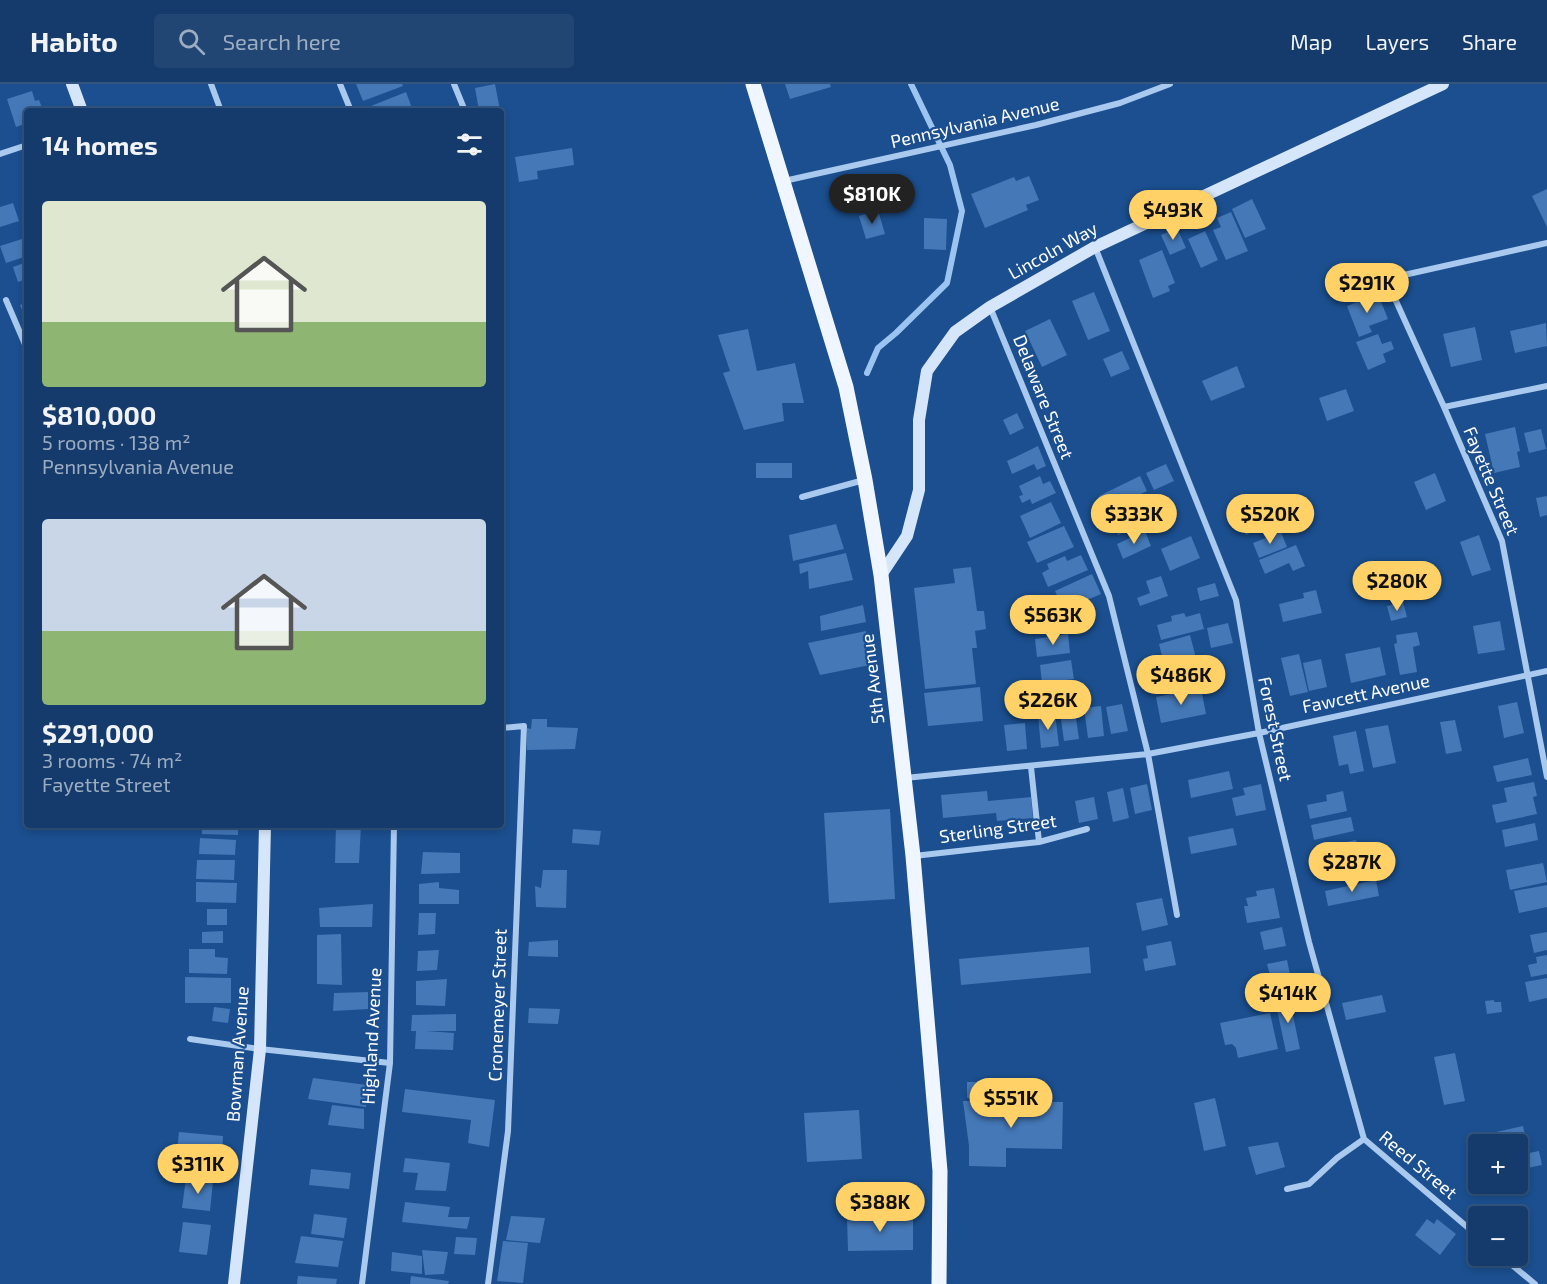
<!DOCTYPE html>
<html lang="en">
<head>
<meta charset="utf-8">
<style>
  body { margin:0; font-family:"Exo 2",sans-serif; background:#214673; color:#f1f3f6; height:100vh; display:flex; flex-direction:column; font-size:22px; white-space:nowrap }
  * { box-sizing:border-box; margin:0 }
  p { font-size:20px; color:#9dadc1 }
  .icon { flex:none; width:33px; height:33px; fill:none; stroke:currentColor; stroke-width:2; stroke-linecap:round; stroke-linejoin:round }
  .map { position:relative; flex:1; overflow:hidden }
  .panel { position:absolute; left:24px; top:24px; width:480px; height:720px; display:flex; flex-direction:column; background:#143b6b; border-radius:6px; box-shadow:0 3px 9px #0003,0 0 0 2px #33557e }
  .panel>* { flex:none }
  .fabs { position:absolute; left:1468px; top:1050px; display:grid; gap:12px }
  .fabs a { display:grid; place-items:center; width:60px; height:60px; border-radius:6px; background:#143b6b; box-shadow:0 3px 9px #0003,0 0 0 2px #33557e; font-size:30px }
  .price { position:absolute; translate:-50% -51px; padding:0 14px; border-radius:21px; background:#ffd166; color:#111; font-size:20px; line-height:39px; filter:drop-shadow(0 2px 3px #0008) }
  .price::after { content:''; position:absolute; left:50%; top:36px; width:18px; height:14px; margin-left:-9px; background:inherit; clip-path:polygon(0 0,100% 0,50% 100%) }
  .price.active { background:#222; color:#fff }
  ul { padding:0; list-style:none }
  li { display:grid; align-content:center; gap:12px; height:318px; padding:0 18px }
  li span { display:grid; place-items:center; height:186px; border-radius:6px; color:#555 }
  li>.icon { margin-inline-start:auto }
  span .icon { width:108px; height:108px; fill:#fffc; stroke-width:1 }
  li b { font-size:26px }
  h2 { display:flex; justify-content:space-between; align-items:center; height:72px; padding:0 18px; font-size:26px }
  header { display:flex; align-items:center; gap:36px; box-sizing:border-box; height:84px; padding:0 30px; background:#143b6b; border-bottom:2px solid #33557e }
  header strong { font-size:28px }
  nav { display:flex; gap:33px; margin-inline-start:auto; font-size:21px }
  .search { width:420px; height:54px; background:#214673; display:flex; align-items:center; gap:15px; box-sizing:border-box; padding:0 21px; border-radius:6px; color:#9dadc1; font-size:22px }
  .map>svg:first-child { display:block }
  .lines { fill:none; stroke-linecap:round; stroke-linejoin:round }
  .stream { stroke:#9cc4f0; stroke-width:6 }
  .building { fill:#4478b7 }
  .minor { stroke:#a9c9ee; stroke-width:6 }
  .secondary { stroke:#d6e6fa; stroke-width:12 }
  .primary { stroke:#f0f6ff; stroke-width:15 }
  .labels { text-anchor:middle; stroke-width:4.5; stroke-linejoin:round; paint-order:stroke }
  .street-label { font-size:18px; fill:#fff; stroke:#1b4f8f }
</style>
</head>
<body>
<header>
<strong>Habito</strong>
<div class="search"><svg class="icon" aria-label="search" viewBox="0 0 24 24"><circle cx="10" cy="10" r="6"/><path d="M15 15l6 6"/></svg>Search here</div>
<nav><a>Map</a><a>Layers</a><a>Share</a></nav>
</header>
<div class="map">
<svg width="1547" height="1200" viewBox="0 0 1547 1200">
  <rect width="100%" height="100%" fill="#1b4f8f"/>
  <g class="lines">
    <path class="stream" d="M867,289L878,264L896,249L947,199L962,127L950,81L911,0"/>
  </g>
  <path class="building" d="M356,0H402L403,2L363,17Z
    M495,0L500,26L479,27L475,4Z
    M785,0H830L831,3L790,15Z
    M32,7L35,17L39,16L43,26L27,27V39L16,43L7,15Z
    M406,8L412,24L404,27H367L366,24Z
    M572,64L574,81L537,87L538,95L519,98L515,73Z
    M1029,92L1039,116L1026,121L1028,126L985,144L971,110L1014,93L1016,97Z
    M1547,105V143L1532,112Z
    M1252,115L1266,145L1245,154L1232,125Z
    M13,119L19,137L0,143V123Z
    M878,126L885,150L866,155L859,132Z
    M1231,128L1248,167L1226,176L1213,146L1221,143L1217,134Z
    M924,134L947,135L946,166L924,165Z
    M1177,144L1186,164L1170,171L1161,151Z
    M1205,147L1218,176L1201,184L1188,155Z
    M22,155L27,172L6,179L0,162Z
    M1162,166L1175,199L1168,202L1170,207L1153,214L1139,176Z
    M27,178V195L18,198L13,183Z
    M1094,208L1110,247L1088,256L1072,217Z
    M1378,210L1388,235L1369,242L1372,248L1359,253L1347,222Z
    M27,218V239L20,221Z
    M1050,235L1067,271L1042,283L1025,247Z
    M1546,239L1547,262L1515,269L1510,247Z
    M1475,243L1482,276L1451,283L1443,250Z
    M748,245L757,287L795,279L804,319H782L784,337L744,346L723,289L730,287L718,251Z
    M1378,250L1382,260L1391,257L1394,265L1383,270L1386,278L1368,286L1356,258Z
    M1122,267L1130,285L1111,293L1103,275Z
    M1237,282L1245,303L1211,317L1202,297Z
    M1346,305L1354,327L1327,337L1319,314Z
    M1017,329L1024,344L1010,351L1003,336Z
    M1515,343L1520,367L1517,368L1520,383L1494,389L1485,350Z
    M1541,345L1546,365L1529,369L1524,349Z
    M1038,362L1046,382L1037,386L1034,380L1012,390L1007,377Z
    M756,379H792V394H756Z
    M1166,380L1174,397L1154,406L1146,389Z
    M1435,389L1446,417L1426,426L1414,398Z
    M1040,392L1043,400L1050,397L1056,409L1032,420L1030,415L1022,419L1019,412L1023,411L1019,402Z
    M1140,392L1147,407L1106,427L1099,412Z
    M1547,412V431L1540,433L1536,414Z
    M1051,418L1061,439L1030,454L1020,432Z
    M1151,418L1158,433L1118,451L1111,437Z
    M1269,422L1276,437L1246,451L1239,435Z
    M836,440L844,465L793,477L789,451Z
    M1064,442L1074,463L1037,479L1027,458Z
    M1145,447L1151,462L1123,475L1117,460Z
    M1281,448L1287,463L1259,474L1253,459Z
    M1479,451L1491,486L1472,492L1460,458Z
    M1191,452L1200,474L1170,487L1161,465Z
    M1296,461L1305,482L1293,487L1289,479L1265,490L1259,476Z
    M846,469L853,496L809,505L808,487L800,490L799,480Z
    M1081,471L1088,486L1048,503L1042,489L1049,485L1047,480L1065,472L1067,477Z
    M971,483L977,527H984L986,545L975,547L977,564H972L976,600L925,605L914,504L955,499L953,485Z
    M1092,490L1101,510L1064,526L1055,507Z
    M1161,492L1168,512L1140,522L1137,514L1150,509L1146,497Z
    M1215,499L1219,512L1200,517L1197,504Z
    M1316,506L1322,529L1283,538L1279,520L1304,514L1303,509Z
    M1403,518L1407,533L1391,537L1387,522Z
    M863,521L866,538L821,547L820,532Z
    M1184,529L1186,533L1200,529L1204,545L1161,556L1157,541L1172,537L1171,532Z
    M1500,537L1505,566L1478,570L1473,542Z
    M1228,539L1233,559L1211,564L1207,544Z
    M866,547L870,581L820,591L808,559Z
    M1417,548L1420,561L1413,563L1417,588L1400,591L1394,560L1397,559L1396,551Z
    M1068,550L1070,569L1037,573L1035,555Z
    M1190,551L1196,574L1186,576V575L1164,580L1159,560Z
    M1380,563L1386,591L1351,599L1345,570Z
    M1299,570L1308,608L1290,612L1281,574Z
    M1321,575L1327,603L1309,607L1303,579Z
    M1071,576L1074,595L1042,599L1040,581Z
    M1168,582L1173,599L1152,606L1146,590Z
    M980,603L983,637L928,642L924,609Z
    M1201,604L1206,630L1161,639L1156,613Z
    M1517,618L1524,649L1504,654L1498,622Z
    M1122,620L1128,647L1111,650L1106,623Z
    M1101,622L1104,652L1088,654L1084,624Z
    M1075,626L1079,655L1064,657L1060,628Z
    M1055,629L1059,662L1041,664L1038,631Z
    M532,635H547V643L578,644L575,665L527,666V644L531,645Z
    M1455,636L1462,667L1446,670L1440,638Z
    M1025,639L1027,665L1007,667L1004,641Z
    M1388,641L1396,679L1373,684L1365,645Z
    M1356,647L1364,687L1350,690L1348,680L1339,682L1333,652Z
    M1528,674L1532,691L1497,698L1493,682Z
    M1229,687L1233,705L1191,714L1188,696Z
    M1534,698L1537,712L1533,713L1537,730L1496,739L1492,721L1507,718L1504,704Z
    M1147,700L1152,726L1135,730L1130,704Z
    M1261,700L1266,726L1236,732L1232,714L1245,711L1243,704Z
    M1123,704L1129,734L1113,738L1107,708Z
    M987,707L988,717L1031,713L1033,734L997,737L996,729L943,734L941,711Z
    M1343,707L1347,727L1310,735L1307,721L1327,717L1326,711Z
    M1094,713L1098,735L1079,739L1075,717Z
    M890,725L895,815L829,819L824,729Z
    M1351,733L1354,747L1314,756L1311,741Z
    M1535,739L1538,756L1505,763L1502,746Z
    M202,741H238V751L202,750Z
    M336,741H361L359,779H335Z
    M433,741H454V744L433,745Z
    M1233,744L1237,761L1191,770L1188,753Z
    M573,745L601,747L599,761L572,759Z
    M200,754L236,756L235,771L199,770Z
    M1356,756L1359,770L1319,779L1316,764Z
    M423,768L460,769V789L421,790Z
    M197,776H235L234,796L196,795Z
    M1543,779L1547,798L1510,806L1506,786Z
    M543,786H567L566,824L536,823L535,802L541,804Z
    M1376,796L1379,812L1328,822L1325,807Z
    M196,798L237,799L236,819L196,818Z
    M439,798V804L459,806V820H419V800Z
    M1547,801V823L1519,829L1514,807Z
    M1274,804L1280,834L1247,839L1244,822H1248L1246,814L1257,812L1256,807Z
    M1162,814L1168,841L1142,847L1136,819Z
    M373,820L372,843H320L319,824Z
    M207,825H227V841H207Z
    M419,829H436L435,850L418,851Z
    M1282,843L1286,862L1264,866L1260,848Z
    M223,847V859H202V848Z
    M1547,848V866L1534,869L1530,851Z
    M341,850L342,901L317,900V851Z
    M558,856V873L528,872L529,858Z
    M1171,857L1176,881L1145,887L1143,875L1148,874L1146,862Z
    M1089,863L1091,889L961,901L959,875Z
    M189,865H215V873L228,874L227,890L189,889Z
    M439,866L437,886L417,887L418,867Z
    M1547,871V890L1531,893L1528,881L1537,879L1536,873Z
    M1287,876L1290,891L1271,895L1267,880Z
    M185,893L231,894V919H185Z
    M1547,894V914L1529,918L1525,898Z
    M447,895L445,922L416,921V897Z
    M368,908V925L333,927L334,909Z
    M1382,911L1386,928L1346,936L1342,919Z
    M1289,912L1300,965L1286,968L1275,916Z
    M1494,916V918H1501L1502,928L1487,930L1485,917Z
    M214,923L230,925L228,939L212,937Z
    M529,924L560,925L558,940L528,939Z
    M1270,929L1278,965L1238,974L1236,964L1232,960L1225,961L1220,939Z
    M456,930V947H426L454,949L453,966L415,965L416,947H411L412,931Z
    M1455,969L1465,1017L1444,1021L1434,973Z
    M313,994L367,1001L366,1023L308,1015Z
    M967,998H1015V1013L967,1014Z
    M405,1005L495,1016L489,1063L468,1059L471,1036L402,1028Z
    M1215,1014L1226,1062L1204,1067L1194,1019Z
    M963,1017L1063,1018L1062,1065L1006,1064V1083L969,1082V1062Z
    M332,1021L364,1025V1045L328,1041Z
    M859,1026L862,1075L807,1078L804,1029Z
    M1523,1042L1529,1069L1539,1067L1542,1081L1518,1086V1060H1498L1496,1048Z
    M179,1048L223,1052L222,1070L177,1066Z
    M1278,1058L1285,1083L1256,1091L1248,1063Z
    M405,1074L450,1079L446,1107L415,1106L418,1089L403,1088Z
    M311,1085L351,1089L349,1105L309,1101Z
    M186,1094L213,1097L210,1127L182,1124Z
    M405,1118L450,1123L448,1133H470L467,1145L402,1138Z
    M314,1130L347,1134L344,1154L311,1150Z
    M511,1132L545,1134L540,1159L506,1156Z
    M913,1132V1166L848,1167L847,1133Z
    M1427,1135L1434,1140L1437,1135L1456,1150L1440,1171L1415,1151Z
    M183,1138L211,1141L207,1171L179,1168Z
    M301,1152L343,1157L338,1183L295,1179Z
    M456,1153L477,1154L475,1171L454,1170Z
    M503,1157L528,1159L523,1199L497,1197Z
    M422,1166L448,1168L444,1190L425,1191Z
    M392,1168L422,1172V1190L391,1187Z
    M298,1192L337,1195L336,1200H297Z
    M411,1192L449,1197L448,1200H410Z"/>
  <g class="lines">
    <path class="minor" d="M211,0L221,27
      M340,0L351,27
      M454,0L465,27
      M0,70L27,61
      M784,97L1036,41L1120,19L1170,0
      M1547,159L1386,195L1444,323L1502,457L1547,693
      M1095,163L1236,516L1259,649L1309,858L1364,1055
      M6,216L27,265
      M990,223L1109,512L1148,670L1177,831
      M1444,323L1547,302
      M802,413L864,396
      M1031,683L1039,758
      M905,694L1148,670L1259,649L1547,587
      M914,772L1039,758L1087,745
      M190,955L260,965L390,979
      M1364,1055L1479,1153
      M1287,1105L1309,1100L1337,1074L1364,1055
      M1501,1172L1535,1200
      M362,1200L390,979L394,741
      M488,1200L508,1047L524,642L501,644"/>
    <path class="secondary" d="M72,0L82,27
      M881,491L907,452L919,406V336L927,287L955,248L990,223L1095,163L1443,0
      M234,1200L260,965L265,741"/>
    <path class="primary" d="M753,0L846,303L865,396L881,491L913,772L940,1087L939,1200"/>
  </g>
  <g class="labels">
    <g class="street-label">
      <text transform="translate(975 39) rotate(-13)" y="6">Pennsylvania Avenue</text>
      <text transform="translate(1053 167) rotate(-29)" y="6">Lincoln Way</text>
      <text transform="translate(1043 313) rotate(68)" y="6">Delaware Street</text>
      <text transform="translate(1491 397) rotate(67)" y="6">Fayette Street</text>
      <text transform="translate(873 595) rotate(-97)" y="6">5th Avenue</text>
      <text transform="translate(1366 610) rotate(-12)" y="6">Fawcett Avenue</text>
      <text transform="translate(1275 645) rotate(78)" y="6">Forest Street</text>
      <text transform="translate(998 745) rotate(-8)" y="6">Sterling Street</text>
      <text transform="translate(498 921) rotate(-88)" y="6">Cronemeyer Street</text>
      <text transform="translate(372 952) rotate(-87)" y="6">Highland Avenue</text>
      <text transform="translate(238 970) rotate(-86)" y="6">Bowman Avenue</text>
      <text transform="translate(1418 1081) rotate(40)" y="6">Reed Street</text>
    </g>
  </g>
</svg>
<div class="fabs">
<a>+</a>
<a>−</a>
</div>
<b class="price active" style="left:872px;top:141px">$810K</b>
<b class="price" style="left:1173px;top:157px">$493K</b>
<b class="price" style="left:1367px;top:230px">$291K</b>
<b class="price" style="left:1134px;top:461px">$333K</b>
<b class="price" style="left:1270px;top:461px">$520K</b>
<b class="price" style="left:1397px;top:528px">$280K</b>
<b class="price" style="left:1053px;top:562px">$563K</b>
<b class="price" style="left:1181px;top:622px">$486K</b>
<b class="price" style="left:1048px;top:647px">$226K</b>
<b class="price" style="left:1352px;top:809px">$287K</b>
<b class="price" style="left:1288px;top:940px">$414K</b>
<b class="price" style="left:1011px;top:1045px">$551K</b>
<b class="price" style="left:198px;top:1111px">$311K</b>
<b class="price" style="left:880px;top:1149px">$388K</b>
<section class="panel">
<h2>14 homes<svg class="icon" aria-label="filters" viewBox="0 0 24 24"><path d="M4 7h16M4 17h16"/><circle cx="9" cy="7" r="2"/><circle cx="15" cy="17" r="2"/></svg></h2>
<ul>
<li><span style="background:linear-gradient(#dfe7d0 65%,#8fb573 0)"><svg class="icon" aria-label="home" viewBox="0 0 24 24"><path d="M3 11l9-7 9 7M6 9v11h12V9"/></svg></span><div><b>$810,000</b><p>5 rooms · 138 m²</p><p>Pennsylvania Avenue</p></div></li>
<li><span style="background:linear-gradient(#c9d6e8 60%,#8fb573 0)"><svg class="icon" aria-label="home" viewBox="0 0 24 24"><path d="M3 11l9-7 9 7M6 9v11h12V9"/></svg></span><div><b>$291,000</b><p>3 rooms · 74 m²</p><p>Fayette Street</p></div></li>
</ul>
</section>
</div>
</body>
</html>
